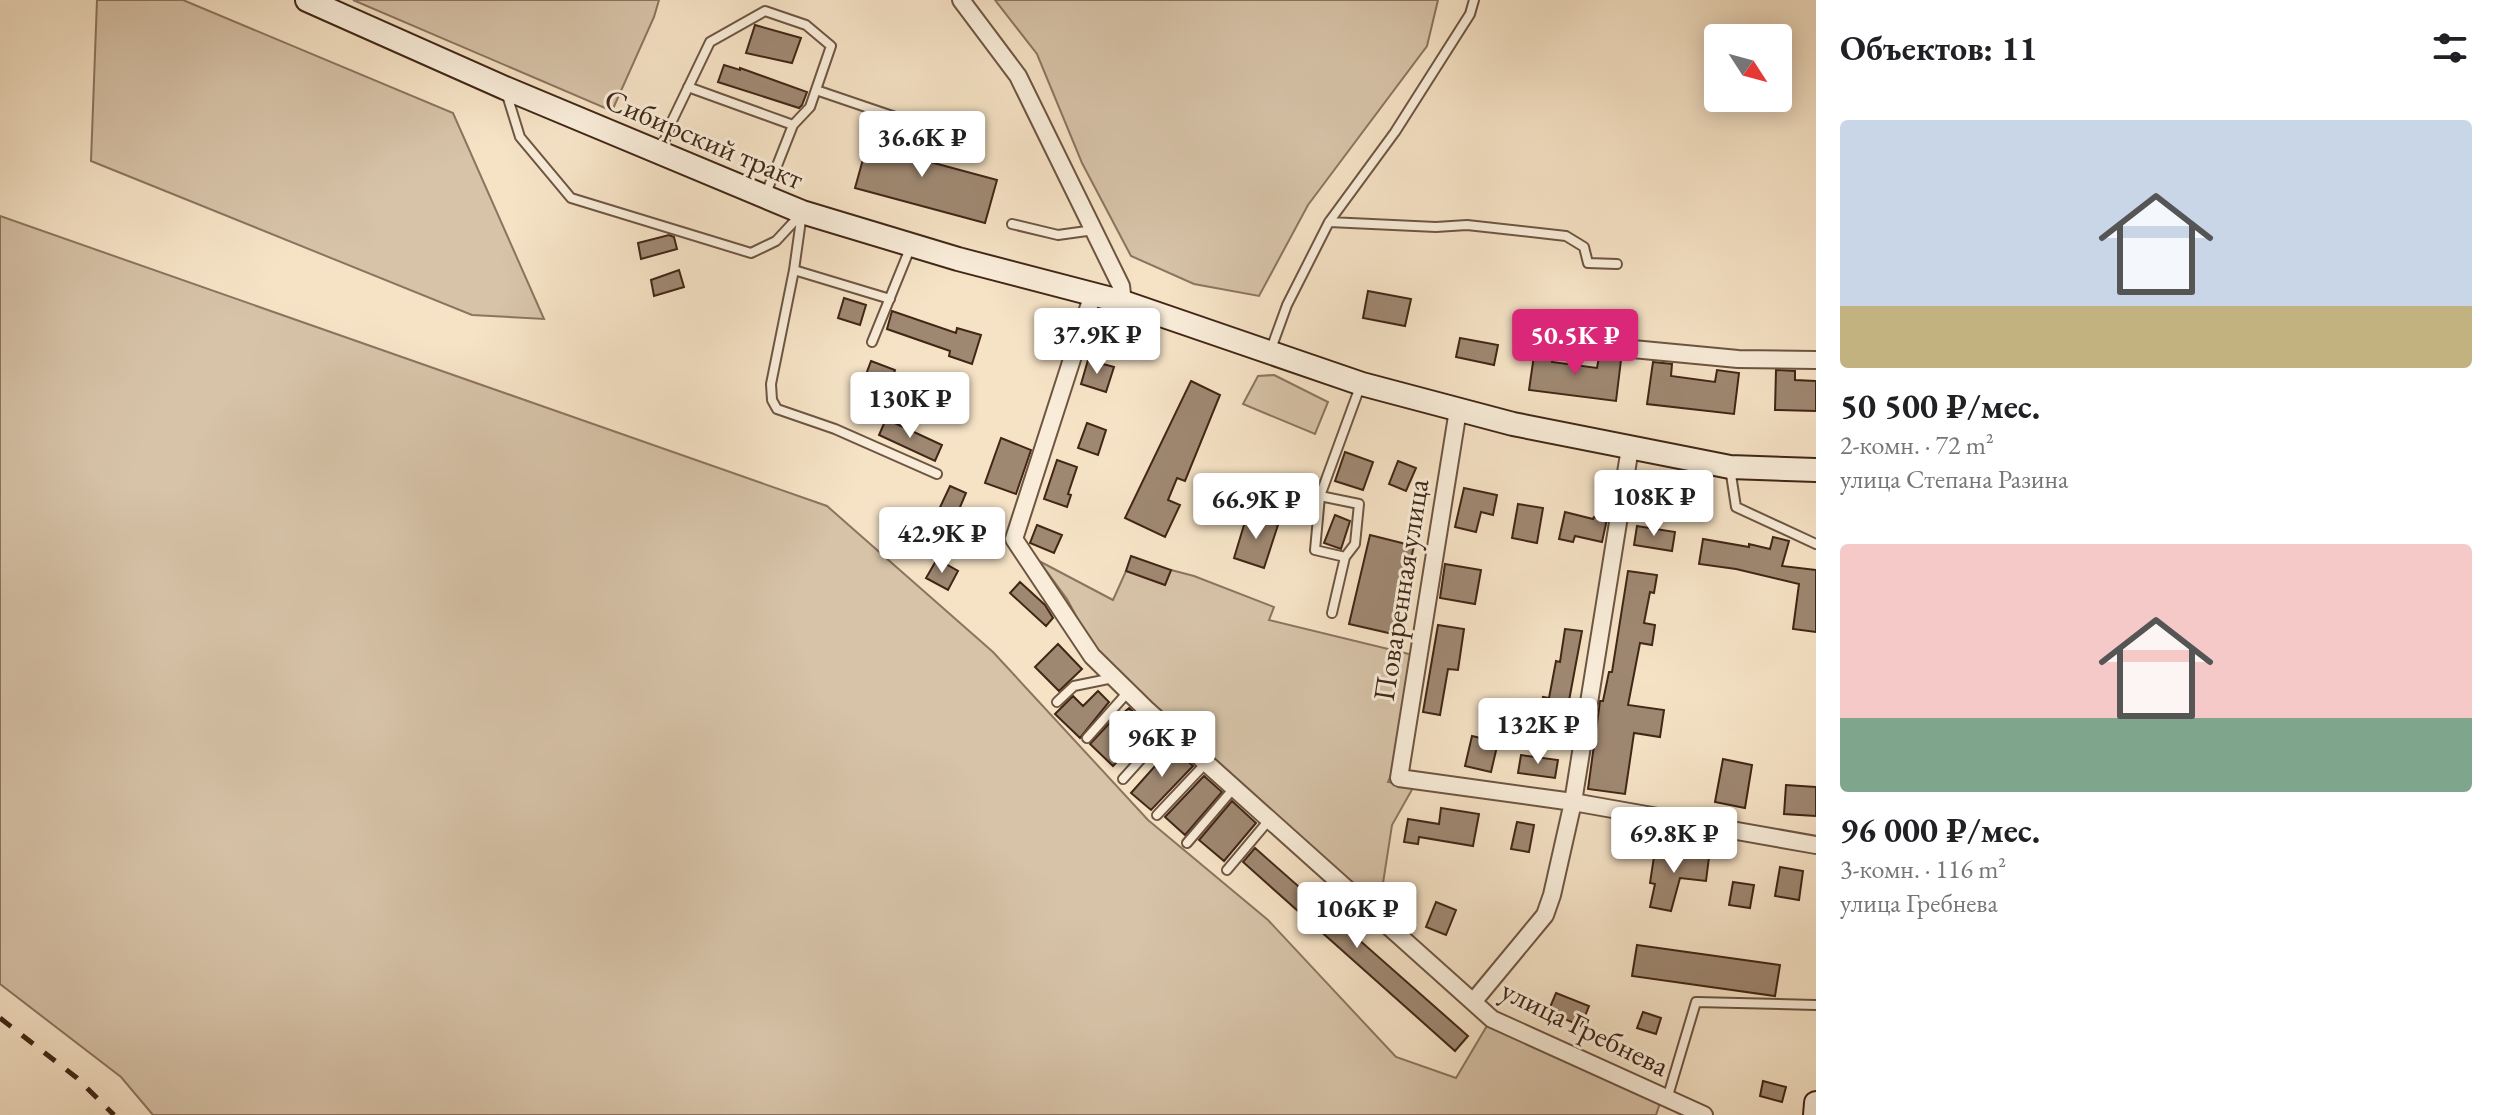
<!DOCTYPE html>
<html lang="ru">
<head>
<meta charset="utf-8">
<style>
  body { margin:0; font-family:"EB Garamond",serif; background:#f2f2f2; color:#202124; height:100vh; display:flex; flex-direction:column; font-size:30px; white-space:nowrap }
  * { box-sizing:border-box; margin:0 }
  p { font-size:26px; color:#757577 }
  .icon { flex:none; width:44px; height:44px; fill:none; stroke:currentColor; stroke-width:2; stroke-linecap:round; stroke-linejoin:round }
  .map { position:relative; flex:1; overflow:hidden }
  .panel { display:flex; flex-direction:column; background:#fff; width:680px }
  .panel>* { flex:none }
  .needle { width:52px; rotate:126deg }
  .tools { position:absolute; left:1704px; top:24px; display:grid; gap:16px }
  .tools a { display:grid; place-items:center; width:88px; height:88px; border-radius:8px; background:#fff; box-shadow:0 4px 20px #0003; font-size:40px }
  .price { position:absolute; translate:-50% -68px; padding:0 18px; border-radius:8px; background:#fff; color:#222; font-size:26px; line-height:52px; filter:drop-shadow(0 2px 4px #0008) }
  .price::after { content:''; position:absolute; left:50%; top:48px; width:24px; height:18px; margin-left:-12px; background:inherit; clip-path:polygon(0 0,100% 0,50% 100%) }
  .price.current { background:#db2777; color:#fff }
  ul { padding:0; list-style:none }
  li { display:grid; align-content:center; gap:16px; height:424px; padding:0 24px }
  li span { display:grid; place-items:center; height:248px; border-radius:8px; color:#555 }
  li>.icon { margin-inline-start:auto }
  span .icon { width:144px; height:144px; fill:#fffc; stroke-width:1 }
  li b { font-size:34px }
  h2 { display:flex; justify-content:space-between; align-items:center; height:96px; padding:0 24px; font-size:34px }
  main { display:flex; flex:1; min-height:0 }
  .map>svg:first-child { display:block }
  .green { fill:#d7c3a8; stroke:#8c745f; stroke-width:2 }
  .building { fill:#9f8872; stroke:#412616; stroke-width:2 }
  .lines { fill:none; stroke-linecap:round; stroke-linejoin:round }
  .lane-casing { stroke:#6e5542; stroke-width:12 }
  .street-casing { stroke:#6e5542; stroke-width:20 }
  .secondary-casing { stroke:#412616; stroke-width:26 }
  .lane { stroke:#f9edda; stroke-width:8 }
  .street { stroke:#f9edda; stroke-width:16 }
  .secondary { stroke:#f9edda; stroke-width:22 }
  .rail { stroke:#412616; stroke-width:5; stroke-dasharray:14 14; stroke-linecap:butt }
  .labels { text-anchor:middle; stroke-width:6; stroke-linejoin:round; paint-order:stroke }
  .street-label { font-size:30px; fill:#412616; stroke:#f9edda }
</style>
</head>
<body>
<main>
<div class="map">
<svg width="1816" height="1115" viewBox="0 0 1816 1115">
  <rect width="100%" height="100%" fill="#f6e3c6"/>
  <filter id="stains"><feTurbulence type="fractalNoise" baseFrequency=".0025" numOctaves="4"/><feColorMatrix values="0 0 0 0 .2 0 0 0 0 .09 0 0 0 0 .02 0 0 0 .5 -.17"/></filter>
  <radialGradient id="worn" r=".72"><stop offset=".6" stop-color="#630" stop-opacity="0"/><stop offset="1" stop-color="#630" stop-opacity=".3"/></radialGradient>
  <path class="green" d="M97,0H183L453,113L544,319L472,315L91,161Z
    M353,0H659L654,17L612,111Z
    M995,0H1438L1427,46L1308,205L1259,296L1194,284L1131,256L1082,163L1037,54Z
    M0,216L827,506L993,652L1148,820L1268,920L1396,1057L1456,1078L1488,1024L1660,1103L1656,1115H153L121,1077L0,984Z
    M1274,375L1328,402L1315,434L1243,404L1258,376Z
    M1039,561L1113,600L1126,571L1165,585L1171,570L1194,576L1274,607L1269,620L1413,655L1394,768L1388,782L1414,786L1392,825L1379,909L1097,655L1067,599Z"/>
  <path class="building" d="M755,25L801,38L792,63L746,53Z
    M724,65L740,70V68L807,92L802,105L799,108L718,82Z
    M872,127L913,138L908,156L997,180L985,223L855,188Z
    M669,235L674,237L677,249L641,259L638,243Z
    M679,270L684,287L654,296L651,280Z
    M1368,291L1411,299L1405,326L1363,318Z
    M844,298L866,305L860,325L838,318Z
    M892,311L956,333L957,328L981,335L972,364L949,356L950,351L887,329Z
    M1460,338L1498,345L1494,365L1456,357Z
    M1535,348L1554,350L1552,362L1597,368L1599,357L1621,360L1616,401L1529,390Z
    M1088,360L1114,367L1106,392L1081,384Z
    M871,361L895,370L885,397L861,388Z
    M1653,362L1672,364L1671,376L1715,382L1717,370L1739,373L1734,414L1647,404Z
    M1776,370L1795,371V380L1816,381V411L1775,410Z
    M1191,381L1220,395L1185,481L1177,478L1168,500L1180,505L1165,537L1125,518Z
    M886,419L942,445L935,461L879,435Z
    M1087,423L1106,430L1098,455L1078,448Z
    M1001,438L1031,450L1016,494L985,483Z
    M1345,452L1373,462L1363,490L1335,481Z
    M1057,460L1077,467L1068,494L1071,495L1067,507L1044,499Z
    M1398,461L1416,468L1406,491L1389,484Z
    M950,486L966,493L952,526L935,518Z
    M1464,488L1497,495L1493,515L1481,512L1476,532L1455,527Z
    M1518,504L1543,508L1537,543L1512,538Z
    M1565,512L1593,519L1594,517L1607,519L1602,542L1575,536L1573,542L1559,539Z
    M1247,515L1278,525L1264,568L1234,558Z
    M1335,515L1350,521L1341,549L1324,543Z
    M1037,525L1062,535L1054,553L1030,543Z
    M1637,526L1675,532L1672,551L1634,545Z
    M1370,535L1414,546L1393,634L1349,624Z
    M1773,537L1789,541L1782,566L1816,570V632L1793,629L1799,584L1736,569L1699,564L1703,539L1749,547V544L1770,549Z
    M1131,556L1171,570L1165,585L1126,571Z
    M937,559L958,571L948,590L926,578Z
    M1445,564L1481,570L1475,604L1440,598Z
    M1628,571L1657,575L1654,593L1650,592L1644,623L1655,625L1652,645L1640,643L1628,705L1664,710L1660,737L1634,733L1625,794L1588,789L1600,701H1603L1609,672H1612Z
    M1020,582L1045,605L1053,618L1046,626L1010,593Z
    M1438,625L1464,629L1458,670L1448,669L1440,715L1423,712Z
    M1565,629L1582,631L1565,722L1539,718L1543,697L1549,698L1556,661L1560,662Z
    M1058,644L1082,669L1059,691L1035,667Z
    M1098,691L1109,702L1080,738L1055,714L1073,696L1083,706Z
    M1129,708L1150,727L1113,766L1090,744L1120,712L1122,714Z
    M1472,736L1498,742L1491,772L1465,766Z
    M1172,747L1193,766L1151,810L1131,793Z
    M1521,755L1558,760L1555,778L1518,773Z
    M1723,759L1752,765L1745,808L1715,802Z
    M1204,776L1222,792L1185,835L1165,817Z
    M1786,785L1816,787V816L1784,814Z
    M1232,801L1256,823L1224,861L1199,840Z
    M1441,808L1479,814L1473,846L1419,837L1418,844L1404,842L1408,819L1439,824Z
    M1517,822L1534,825L1529,852L1511,849Z
    M1255,848L1468,1036L1455,1051L1243,862Z
    M1655,850L1709,857L1706,881L1680,878L1671,911L1650,907L1655,884L1650,883Z
    M1780,867L1803,871L1799,900L1775,896Z
    M1733,882L1754,885L1750,908L1729,905Z
    M1436,902L1456,910L1446,935L1426,927Z
    M1637,945L1780,965L1775,996L1632,976Z
    M1556,993L1589,1006L1581,1026L1548,1012Z
    M1643,1012L1661,1018L1656,1034L1637,1028Z
    M1763,1081L1786,1087L1782,1102L1760,1096Z"/>
  <g class="lines">
    <g class="lane-casing">
      <path id="lane" d="M688,87L793,125L765,196
        M816,90L957,138
        M507,95L520,137L571,198L751,253L776,241L802,213
        M661,150L672,121L710,42L765,11L806,25L831,46L810,107L793,125
        M802,213L794,270L771,384L772,400L777,409L835,429L937,474
        M1329,222L1436,227L1467,225L1566,236L1584,247L1588,263L1617,264
        M1012,224L1058,235L1094,230
        M794,270L890,299
        M872,342L911,246
        M1271,349L1287,305L1329,222L1395,132L1470,14L1474,0
        M1730,468L1736,507L1816,544
        M1320,496L1359,504L1355,544L1345,557
        M1332,613L1345,557L1315,550L1320,496L1361,384
        M1057,702L1074,686L1113,678
        M1087,738L1128,692
        M1123,779L1168,729
        M1157,815L1206,763
        M1187,843L1234,788
        M1227,870L1269,820
        M1667,1099L1696,1002L1816,1005"/>
    </g>
    <g class="street-casing">
      <path id="street" d="M961,0L1018,76L1121,286L1123,302
        M1093,294L1014,539L1092,656L1146,709L1492,1019L1704,1115
        M1601,346L1738,359L1816,360
        M1458,410L1399,778L1573,802L1816,845
        M1473,1002L1545,915L1552,895L1573,802L1630,448"/>
    </g>
    <g class="secondary-casing">
      <path id="secondary" d="M307,0L505,88L802,212L958,259L1123,302L1362,384L1513,424L1730,467L1816,470
        M1815,1115L1816,1103"/>
    </g>
    <use href="#lane" class="lane"/>
    <use href="#street" class="street"/>
    <use href="#secondary" class="secondary"/>
    <path class="rail" d="M0,1018L77,1078L114,1115"/>
  </g>
  <g class="labels">
    <g class="street-label">
      <text transform="translate(704 139) rotate(23)" y="10">Сибирский тракт</text>
      <text transform="translate(1401 590) rotate(-81)" y="10">Поваренная улица</text>
      <text transform="translate(1585 1028) rotate(26)" y="10">улица Гребнева</text>
    </g>
  </g>
  <rect width="100%" height="100%" filter="url(#stains)"/>
  <rect width="100%" height="100%" fill="url(#worn)"/>
</svg>
<div class="tools">
<a><svg class="needle" viewBox="-14 -14 28 28"><path d="M0-13l5 13h-10z" fill="#e53935"/><path d="M0 13l5-13h-10z" fill="#757577"/></svg></a>
</div>
<b class="price" style="left:922px;top:179px">36.6K ₽</b>
<b class="price" style="left:1097px;top:376px">37.9K ₽</b>
<b class="price current" style="left:1575px;top:377px">50.5K ₽</b>
<b class="price" style="left:910px;top:440px">130K ₽</b>
<b class="price" style="left:1654px;top:538px">108K ₽</b>
<b class="price" style="left:1256px;top:541px">66.9K ₽</b>
<b class="price" style="left:942px;top:575px">42.9K ₽</b>
<b class="price" style="left:1538px;top:766px">132K ₽</b>
<b class="price" style="left:1162px;top:779px">96K ₽</b>
<b class="price" style="left:1674px;top:875px">69.8K ₽</b>
<b class="price" style="left:1357px;top:950px">106K ₽</b>
</div>
<section class="panel">
<h2>Объектов: 11<svg class="icon" aria-label="filters" viewBox="0 0 24 24"><path d="M4 7h16M4 17h16"/><circle cx="9" cy="7" r="2"/><circle cx="15" cy="17" r="2"/></svg></h2>
<ul>
<li><span style="background:linear-gradient(#c9d6e8 75%,#c2b280 0)"><svg class="icon" aria-label="home" viewBox="0 0 24 24"><path d="M3 11l9-7 9 7M6 9v11h12V9"/></svg></span><div><b>50 500 ₽/мес.</b><p>2-комн. · 72 m²</p><p>улица Степана Разина</p></div></li>
<li><span style="background:linear-gradient(#f6c9c9 70%,#7fa58c 0)"><svg class="icon" aria-label="home" viewBox="0 0 24 24"><path d="M3 11l9-7 9 7M6 9v11h12V9"/></svg></span><div><b>96 000 ₽/мес.</b><p>3-комн. · 116 m²</p><p>улица Гребнева</p></div></li>
</ul>
</section>
</main>
</body>
</html>
